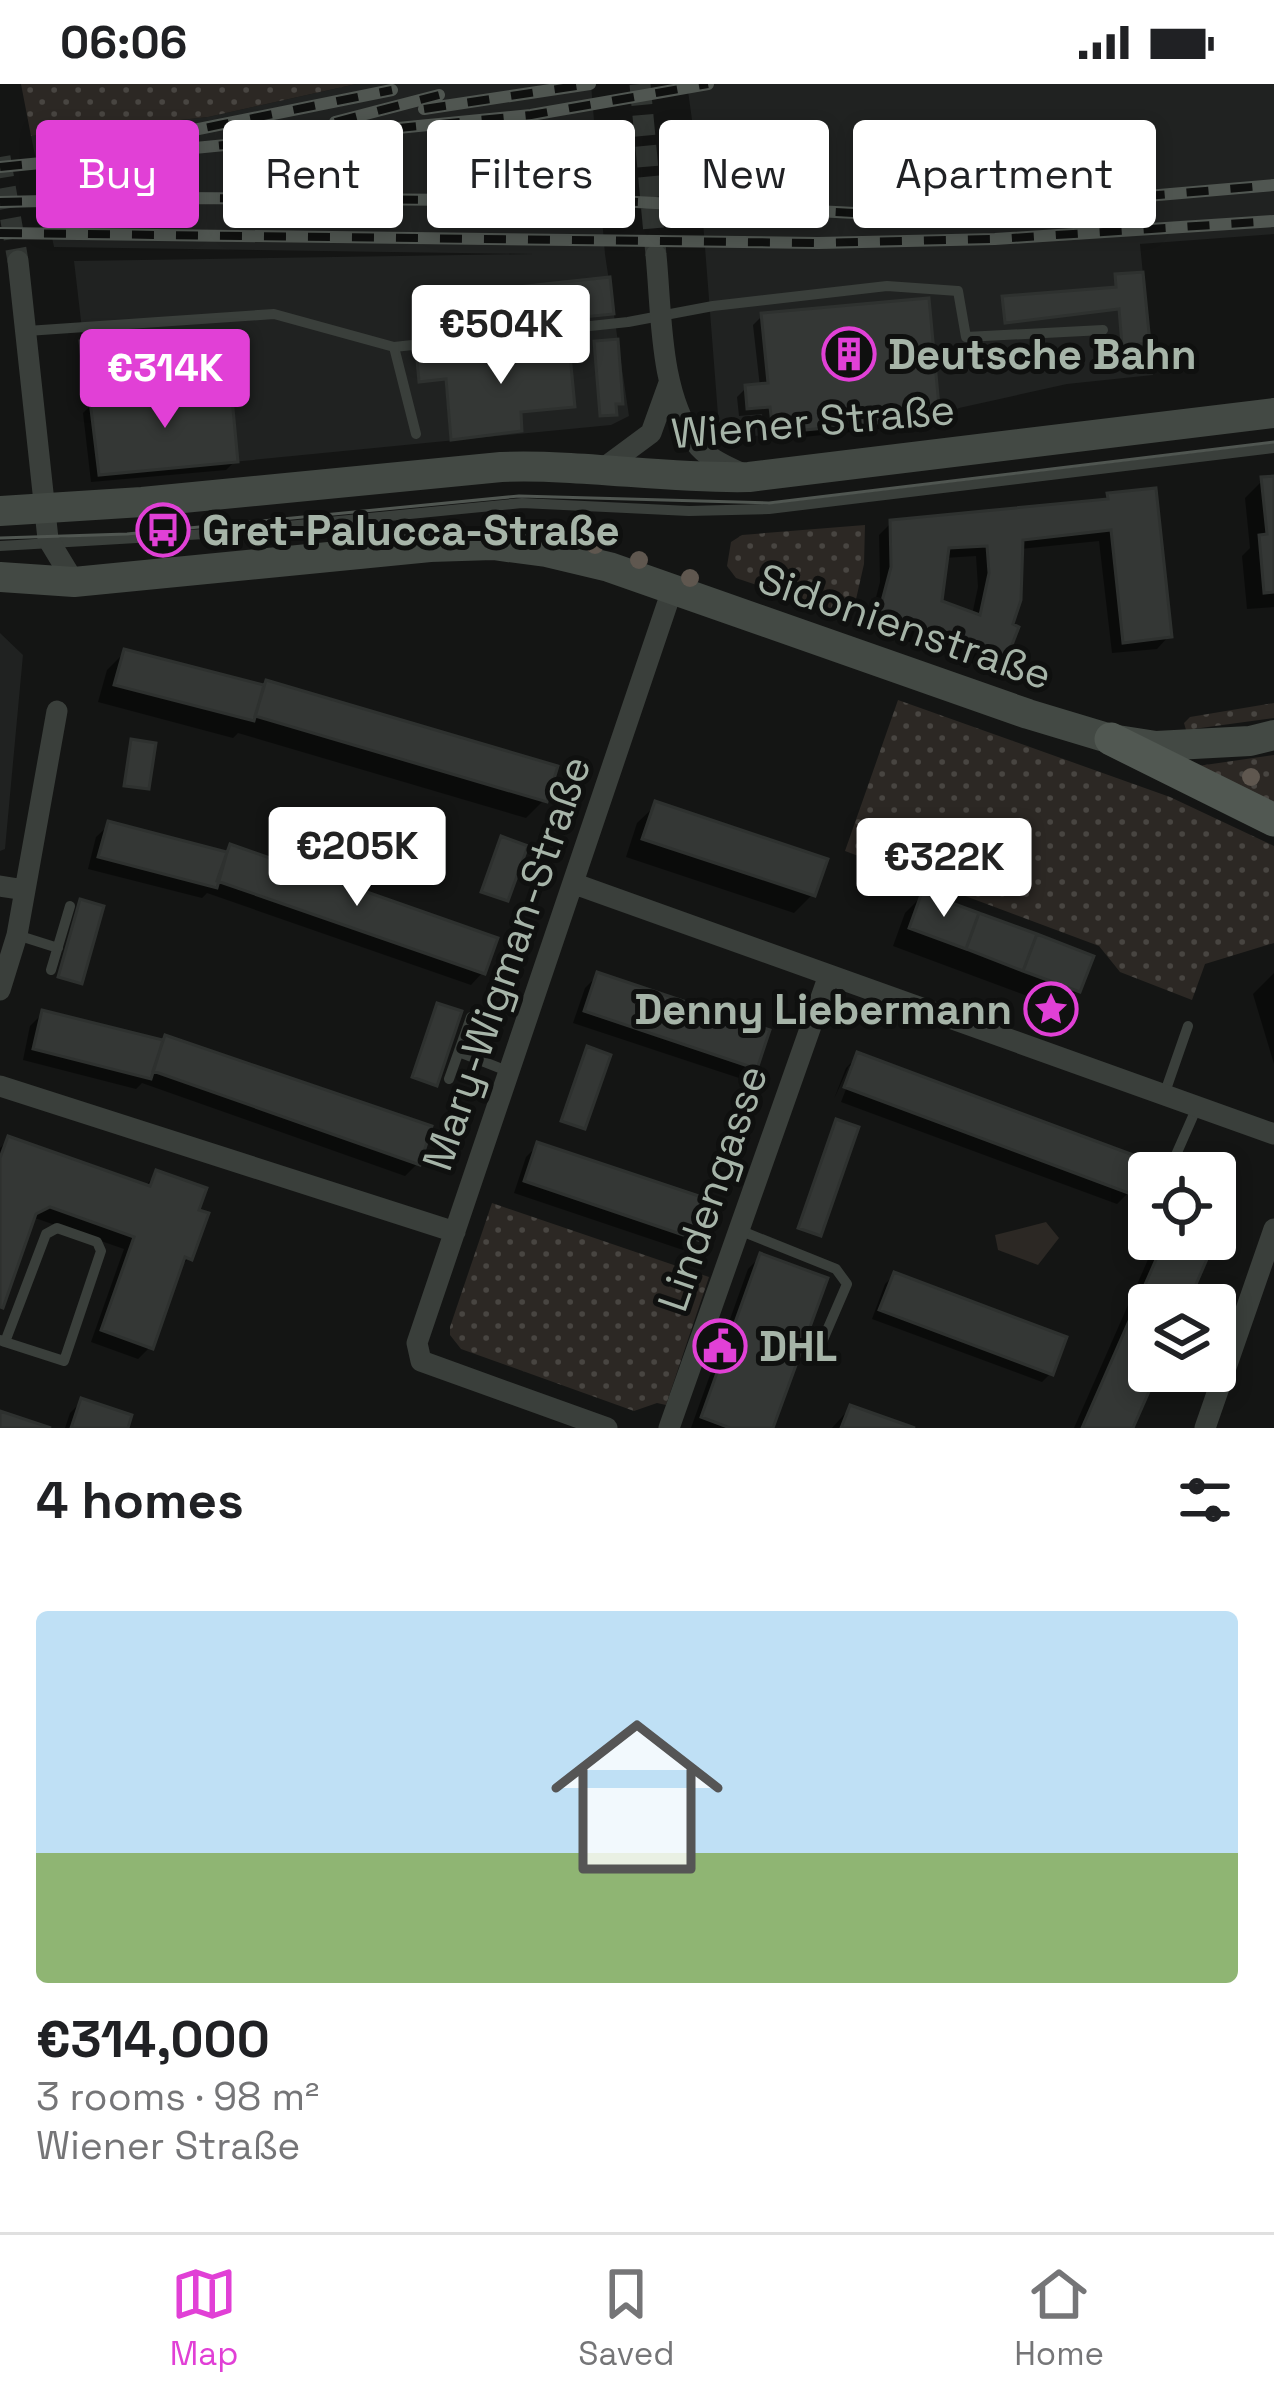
<!DOCTYPE html>
<html lang="en">
<head>
<meta charset="utf-8">
<style>
  body { margin:0; font-family:"Space Grotesk",sans-serif; background:#f2f2f2; color:#202124; height:100vh; display:flex; flex-direction:column; font-size:45px; white-space:nowrap }
  * { box-sizing:border-box; margin:0 }
  p { font-size:39px; color:#757577 }
  .icon { flex:none; width:66px; height:66px; fill:none; stroke:currentColor; stroke-width:2; stroke-linecap:round; stroke-linejoin:round }
  .map { position:relative; height:1344px; overflow:hidden }
  .details { display:flex; flex-direction:column; background:#fff; flex:1 }
  .details>* { flex:none }
  .guide { position:absolute; left:36px; top:36px; width:1203px; height:108px; display:flex; gap:24px }
  .fabs { position:absolute; left:1128px; top:1068px; display:grid; gap:24px }
  .fabs a { display:grid; place-items:center; width:108px; height:108px; border-radius:12px; background:#fff; box-shadow:0 6px 18px #0003; font-size:60px }
  .price { position:absolute; translate:-50% -102px; padding:0 27px; border-radius:12px; background:#fff; color:#222; font-size:39px; line-height:78px; filter:drop-shadow(0 3px 6px #0008) }
  .price::after { content:''; position:absolute; left:50%; top:72px; width:36px; height:27px; margin-left:-18px; background:inherit; clip-path:polygon(0 0,100% 0,50% 100%) }
  .price.active { background:#e140d6; color:#fff }
  ul { padding:0; list-style:none }
  li { display:grid; align-content:center; gap:24px; height:636px; padding:0 36px }
  li span { display:grid; place-items:center; height:372px; border-radius:12px; color:#555 }
  li>.icon { margin-inline-start:auto }
  span .icon { width:216px; height:216px; fill:#fffc; stroke-width:1 }
  li b { font-size:51px }
  h2 { display:flex; justify-content:space-between; align-items:center; height:144px; padding:0 36px; font-size:51px }
  .chip { padding:0 42px; border-radius:12px; background:#fff; box-shadow:0 6px 18px #0003; font-size:42px; line-height:108px }
  .chip.active { background:#e140d6; color:#fff }
  .status { display:flex; justify-content:space-between; align-items:center; height:84px; padding:0 60px; background:#fff; direction:ltr }
  .status svg { height:33px; fill:currentColor }
  .tabs { display:flex; justify-content:space-around; align-items:center; height:168px; border-top:3px solid #e0e0e0; background:#fff; font-size:33px; color:#757577 }
  .tabs a { display:grid; justify-items:center; gap:6px }
  .tabs .active { color:#e140d6 }
  .map>svg:first-child { display:block }
  .built { fill:#202221 }
  .grass { fill:url(#grass-dots) }
  .park { fill:#2c2824 }
  .shadow { fill:#0007; fill-rule:evenodd }
  .building { fill:#343735; stroke:#2e312f; stroke-width:3; fill-rule:evenodd }
  .lines { fill:none; stroke-linecap:round; stroke-linejoin:round }
  .street-tunnel { stroke:#313532; stroke-width:21; stroke-dasharray:21 10; stroke-linecap:butt }
  .lane { stroke:#3a3f3b; stroke-width:10 }
  .street { stroke:#3a3f3b; stroke-width:21 }
  .secondary { stroke:#434944; stroke-width:30 }
  .primary { stroke:#515852; stroke-width:33 }
  .tram { stroke:#505651; stroke-width:3 }
  .rail-casing { stroke:#505651; stroke-width:12 }
  .rail { stroke:#0f100f; stroke-width:8; stroke-dasharray:22; stroke-linecap:butt }
  .tree { fill:#5f574f }
  .labels { text-anchor:middle; stroke-width:10; stroke-linejoin:round; paint-order:stroke }
  .poi-label { font-size:42px; font-weight:bold; fill:#a6b4a8; stroke:#0f100f; text-anchor:start }
  .street-label { font-size:42px; fill:#a6b4a8; stroke:#0f100f }
</style>
</head>
<body>
<div class="status"><b>06:06</b><svg viewBox="0 0 49 12"><path d="M0 12V9h3v3zM5 12V6h3v6zM10 12V3h3v9zM15 12V0h3v12zM26 1h20v11H26zM47 4h2v5h-2z"/></svg></div>
<div class="map">
<svg width="1274" height="1344" viewBox="0 0 1274 1344">
  <defs>
    <pattern id="grass-dots" width="8" height="8" patternUnits="userSpaceOnUse" patternTransform="scale(3)"><rect width="8" height="8" fill="#2c2824"/><path d="M2 2h.1M6 6h.1" fill="none" stroke="#484541" stroke-width="1.8" stroke-linecap="round"/></pattern>
  </defs>
  <rect width="100%" height="100%" fill="#141514"/>
  <path class="built" d="M356,0H591L605,170L629,332L611,341L99,391L74,177L534,170L54,163L31,52L208,33Z
    M687,0H1274V150L1140,160L1153,291L1067,300L959,324L940,333L736,354L725,351L719,344L699,86Z
    M0,549L23,571L5,765L0,767Z"/>
  <path class="grass" d="M21,0H356L208,33L31,52Z
    M865,441L864,480L852,533L736,494L727,482L731,458L742,451Z
    M898,616L1170,713L1274,762V859L1205,880L1192,916L1120,888L1099,862L845,767Z
    M1274,619V634L1186,646L1184,639L1190,633Z
    M1274,671V727L1184,684Z
    M492,1119L709,1193L666,1321L657,1319L634,1327L461,1265L450,1251V1243Z"/>
  <path class="park" d="M1046,1138L1059,1154L1038,1181L998,1166L995,1151Z"/>
  <path class="shadow" d="M452,213L611,229L453,247Z
    M762,232L937,331L928,340L765,357L762,330L739,332L737,313L746,304L760,303L753,241Z
    M81,260L111,314L235,377L226,386L91,398L83,329L95,317L85,318Z
    M595,260L620,318L613,321L612,331L599,332Z
    M418,279L570,323L518,329L517,348L450,356L445,296L418,298Z
    M1274,395V523L1247,525L1242,472L1250,464L1245,414L1263,396Z
    M1108,412L1169,552L1157,565L1112,569L1099,457L1020,465L1004,574L992,586L868,544L880,498L879,451L891,439L1102,418ZM976,472L978,503L972,531L939,519L944,474Z
    M125,568L262,603L266,599L544,716L526,734L238,649L233,654L98,618L107,586Z
    M656,721L812,811L794,829L626,773L637,739Z
    M109,741L224,770L231,764L483,888L471,901L207,809L202,814L88,785L96,753Z
    M923,811L1078,906L1060,924L893,862L905,829Z
    M1274,889V980L1253,910Z
    M597,892L754,983L742,995L573,939L585,904Z
    M43,929L161,959L166,954L417,1080L405,1092L142,999L136,1005L23,976L30,942Z
    M858,972L1129,1108L1117,1120L841,1018L855,982H849L834,1015L846,984Z
    M9,1056L144,1103L157,1090L196,1128L189,1174L177,1186L150,1263L138,1275L91,1258L124,1165L35,1134L31,1136L0,1223V1064Z
    M538,1061L695,1154L683,1166L514,1109L526,1073Z
    M1157,1155H1213L1184,1221H1149V1287H1155L1130,1344H1074Z
    M760,1173L770,1344H691L748,1185Z
    M894,1191L1050,1290L1042,1298L872,1235L885,1200Z
    M82,1317L124,1344H65L70,1329Z
    M850,1324L906,1344H832Z"/>
  <path class="building" d="M1143,188L1150,259L1122,262L1119,225L1005,239L1002,212L1116,203L1115,190Z
    M610,193L614,230L454,246L451,210Z
    M929,214L940,333L773,349L770,323L747,325L745,301L768,299L761,229Z
    M107,255L114,315L86,318L80,257Z
    M618,255L623,320H616L617,331L600,332L594,257Z
    M569,260L575,323L521,328L522,347L451,356L446,295L419,298L417,276Z
    M231,303L238,378L99,391L90,317Z
    M1274,392V508L1264,509L1259,451L1267,450L1261,393Z
    M1156,404L1172,553L1123,559L1111,446L1023,456L1021,516L1013,540L1019,543L1006,576L878,532L891,483L890,436L1108,415L1107,409ZM987,462L989,489L980,531L942,517L949,464Z
    M124,565L264,601L254,637L114,601Z
    M266,596L558,682L547,718L255,632Z
    M131,655L156,659L149,705L124,702Z
    M655,717L828,775L815,812L642,755Z
    M108,737L227,768L217,804L98,773Z
    M501,752L528,762L508,817L481,808Z
    M230,760L498,854L485,890L217,797Z
    M922,808L979,829L966,865L909,844Z
    M80,815L104,822L82,900L58,893Z
    M979,829L1037,850L1023,887L966,865Z
    M1037,850L1094,872L1080,908L1023,887Z
    M597,888L770,946L757,985L584,927Z
    M437,919L462,927L437,1002L412,993Z
    M42,926L163,956L151,995L33,965Z
    M165,951L432,1042L420,1081L153,987Z
    M587,962L611,971L585,1045L561,1037Z
    M857,968L1144,1075L1131,1110L844,1003Z
    M836,1035L859,1043L821,1152L798,1144Z
    M8,1052L150,1102L156,1086L207,1104L199,1126L209,1129L192,1176L185,1173L153,1265L101,1246L134,1153L50,1123L36,1130L3,1224L0,1223V1074Z
    M537,1058L711,1116L698,1156L524,1097Z
    M1215,1140L1221,1143L1187,1221H1149V1287H1158L1133,1344H1082L1165,1155H1215Z
    M760,1169L828,1194L773,1344H730L701,1333Z
    M894,1188L1067,1253L1053,1291L879,1226Z
    M81,1314L132,1331L128,1344H71Z
    M850,1321L915,1344H841Z
    M0,1327L51,1344H0Z"/>
  <g class="lines">
    <path class="street-tunnel" d="M640,0L656,171
      M0,73L18,177"/>
    <path class="lane" d="M27,247L274,230L394,263L628,238L713,222L887,202L958,207L966,253L1103,246
      M394,263L416,350
      M0,462L205,450L522,419L689,427L769,425L1274,364
      M17,851L58,864
      M51,886L70,822
      M459,968L510,988
      M449,995L471,933
      M1164,1011L1188,942
      M1168,1089L1197,1023
      M1147,1141L1149,1135
      M739,1146L836,1185L847,1200L819,1265
      M0,1256L5,1258L64,1277L101,1167L97,1158L57,1144L46,1150L5,1258"/>
    <path class="street" d="M656,171C662,232 659,306 695,358C706,374 726,382 743,390
      M18,177L48,455L74,498
      M601,386L651,349L669,299
      M575,800L1274,1050
      M0,802L25,806
      M0,906L17,851L57,627
      M0,1002L455,1148
      M607,1344L421,1277L417,1259L672,506
      M669,1344L829,891
      M1205,1344L1274,1145"/>
    <path class="secondary" d="M0,427L142,418L501,383C584,380 666,395 749,393L1274,329
      M0,493L74,498L430,463L493,461L546,468L609,483L1028,630L1111,655L1156,662L1250,657L1274,651"/>
    <path class="primary" d="M1111,655L1274,736"/>
    <path class="tram" d="M0,454L127,450L519,412L769,419L1274,358"/>
    <g class="rail-casing">
      <path id="rail" d="M424,25L590,0
        M335,38L439,11
        M164,52L392,6
        M0,83L531,31L708,0
        M0,118L177,114L616,117L914,132L1274,101
        M0,149L818,159L995,155L1274,137"/>
    </g>
    <use href="#rail" class="rail"/>
  </g>
  <g class="tree">
    <circle cx="595" cy="461" r="9"/>
    <circle cx="639" cy="476" r="9"/>
    <circle cx="690" cy="494" r="9"/>
    <circle cx="1251" cy="693" r="9"/>
  </g>
  <defs>
    <g id="building-ring" transform="scale(2.7)"><circle r="9.5" fill="#0f100f" stroke="#e140d6" stroke-width="1.5"/><path d="M-4-6H4V6H1V3H-1V6H-4ZM-2.5-4.3h1.7v1.8h-1.7ZM.8-4.3h1.7v1.8H.8ZM-2.5-1h1.7V.8h-1.7ZM.8-1h1.7V.8H.8Z" fill="#e140d6"/></g>
    <g id="bus-ring" transform="scale(2.7)"><circle r="9.5" fill="#0f100f" stroke="#e140d6" stroke-width="1.5"/><path d="M-5-6H5V4H4V6H2V4H-2V6H-4V4H-5ZM-3.5-4V0h7V-4ZM-3.5 1.2v1.5H-2V1.2ZM2 1.2v1.5H3.5V1.2Z" fill="#e140d6"/></g>
    <g id="sight-ring" transform="scale(2.7)"><circle r="9.5" fill="#0f100f" stroke="#e140d6" stroke-width="1.5"/><path d="M0-6L1.8-2.2L6-1.7L2.9 1.2L3.7 5.4L0 3.3L-3.7 5.4L-2.9 1.2L-6-1.7L-1.8-2.2Z" fill="#e140d6"/></g>
    <g id="civic-ring" transform="scale(2.7)"><circle r="9.5" fill="#0f100f" stroke="#e140d6" stroke-width="1.5"/><path d="M-.6-6.5H3V-4.5H.6V-3L4-1V1h2V6H-6V1h2V-1L-.6-3ZM-1.2 2.5V6h2.4V2.5Z" fill="#e140d6"/></g>
  </defs>
  <g fill-rule="evenodd">
    <use href="#building-ring" x="849" y="270"/>
    <use href="#bus-ring" x="163" y="446"/>
    <use href="#sight-ring" x="1051" y="925"/>
    <use href="#civic-ring" x="720" y="1262"/>
  </g>
  <g class="labels">
    <g class="poi-label">
      <text x="888" y="285">Deutsche Bahn</text>
      <text x="202" y="461">Gret-Palucca-Straße</text>
      <text x="1012" y="940" text-anchor="end">Denny Liebermann</text>
      <text x="759" y="1277">DHL</text>
    </g>
    <g class="street-label">
      <text transform="translate(813 337) rotate(-5)" y="15">Wiener Straße</text>
      <text transform="translate(905 542) rotate(19)" y="15">Sidonienstraße</text>
      <text transform="translate(506 879) rotate(-71)" y="15">Mary-Wigman-Straße</text>
      <text transform="translate(712 1104) rotate(-71)" y="15">Lindengasse</text>
    </g>
  </g>
</svg>
<div class="fabs">
<a><svg class="icon" aria-label="locate" viewBox="0 0 24 24"><circle cx="12" cy="12" r="6"/><path d="M12 2v4M12 18v4M2 12h4M18 12h4"/></svg></a>
<a><svg class="icon" aria-label="layers" viewBox="0 0 24 24"><path d="M12 4l9 5-9 5-9-5zM3 14l9 5 9-5"/></svg></a>
</div>
<b class="price" style="left:501px;top:303px">€504K</b>
<b class="price active" style="left:165px;top:347px">€314K</b>
<b class="price" style="left:357px;top:825px">€205K</b>
<b class="price" style="left:944px;top:836px">€322K</b>
<div class="guide">
<a class="chip active">Buy</a>
<a class="chip">Rent</a>
<a class="chip">Filters</a>
<a class="chip">New</a>
<a class="chip">Apartment</a>
</div>
</div>
<section class="details">
<h2>4 homes<svg class="icon" aria-label="filters" viewBox="0 0 24 24"><path d="M4 7h16M4 17h16"/><circle cx="9" cy="7" r="2"/><circle cx="15" cy="17" r="2"/></svg></h2>
<ul>
<li><span style="background:linear-gradient(#bfe0f5 65%,#8fb573 0)"><svg class="icon" aria-label="home" viewBox="0 0 24 24"><path d="M3 11l9-7 9 7M6 9v11h12V9"/></svg></span><div><b>€314,000</b><p>3 rooms · 98 m²</p><p>Wiener Straße</p></div></li>
</ul>
</section>
<nav class="tabs">
<a class="active"><svg class="icon" aria-label="map" viewBox="0 0 24 24"><path d="M3 6l6-2 6 2 6-2v14l-6 2-6-2-6 2zM9 4v14M15 6v14"/></svg>Map</a>
<a><svg class="icon" aria-label="saved" viewBox="0 0 24 24"><path d="M7 4h10v16l-5-4-5 4z"/></svg>Saved</a>
<a><svg class="icon" aria-label="home" viewBox="0 0 24 24"><path d="M3 11l9-7 9 7M6 9v11h12V9"/></svg>Home</a>
</nav>
</body>
</html>
